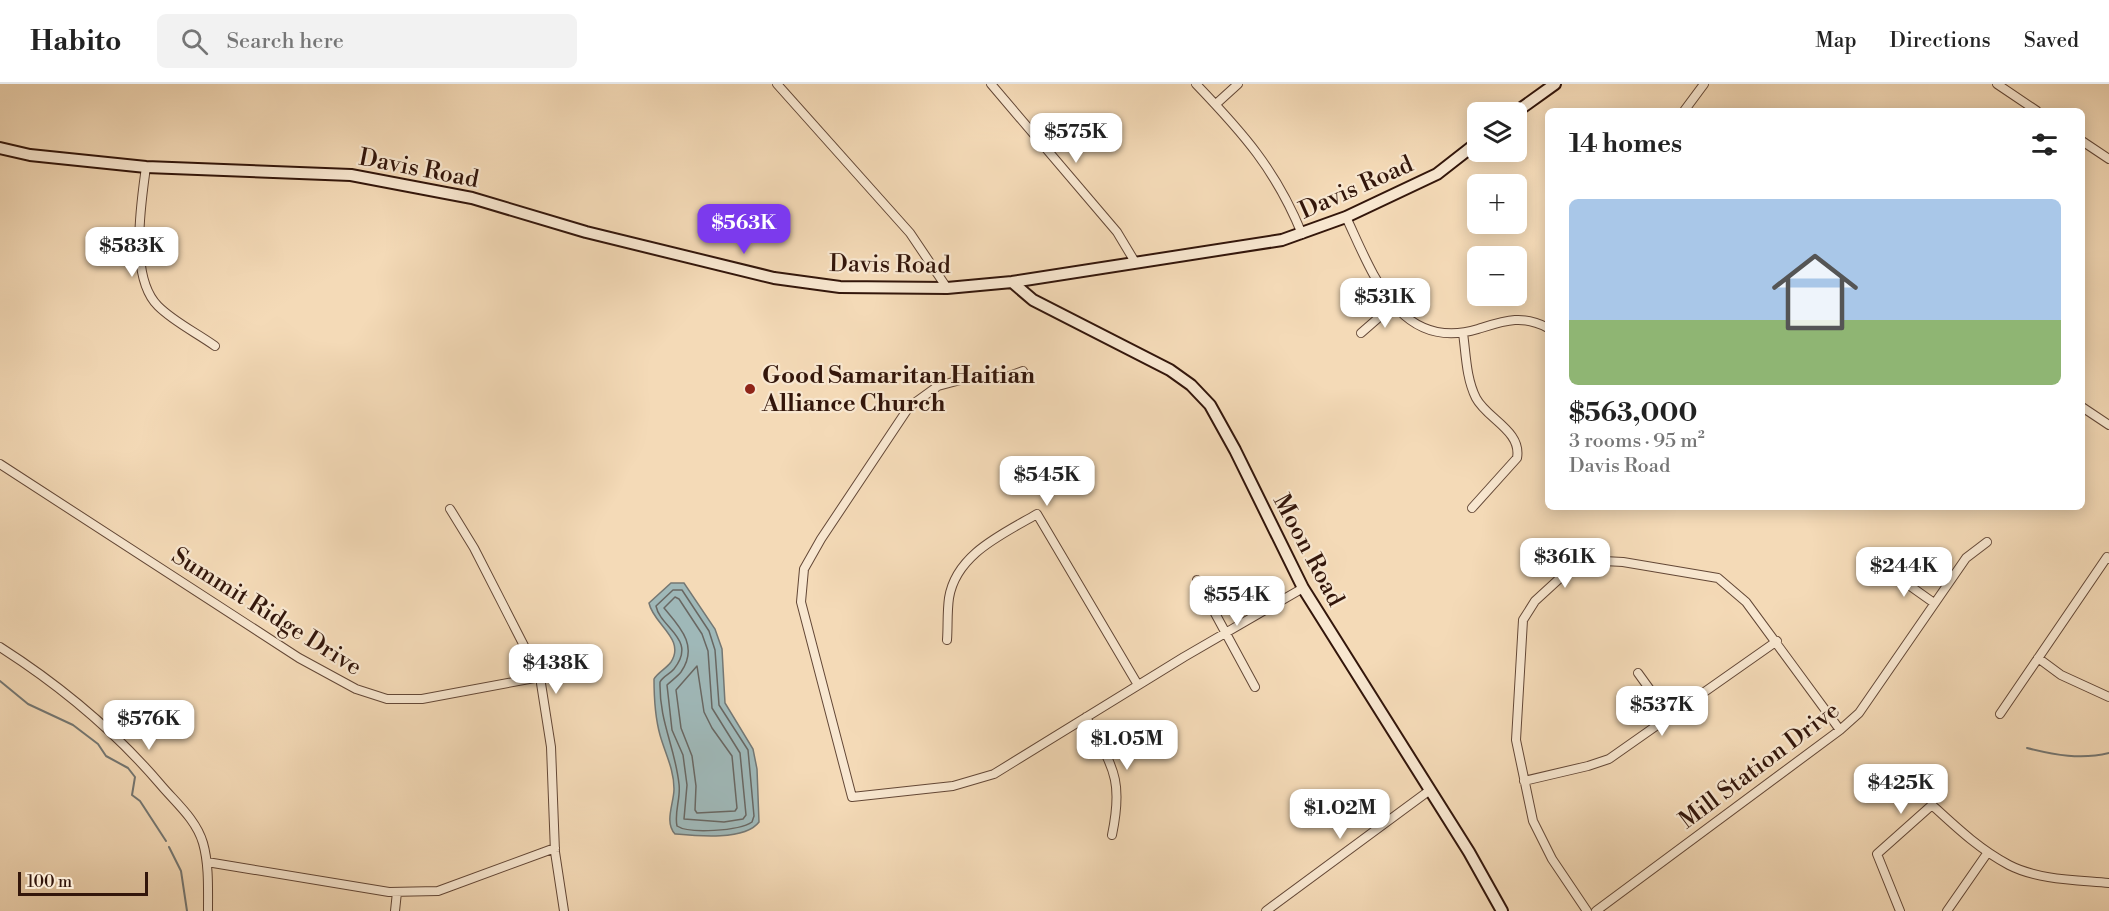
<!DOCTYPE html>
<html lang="en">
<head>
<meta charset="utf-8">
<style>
  body { margin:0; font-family:"Libre Bodoni",serif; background:#f2f2f2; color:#222; height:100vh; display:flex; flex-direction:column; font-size:22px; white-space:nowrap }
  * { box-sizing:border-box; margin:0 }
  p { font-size:20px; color:#767676 }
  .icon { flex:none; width:33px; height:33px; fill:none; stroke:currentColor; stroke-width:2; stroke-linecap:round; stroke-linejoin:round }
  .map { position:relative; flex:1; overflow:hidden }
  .drawer { position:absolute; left:1545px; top:24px; width:540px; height:402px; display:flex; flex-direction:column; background:#fff; border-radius:9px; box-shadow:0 3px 15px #0003 }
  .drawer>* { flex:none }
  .fabs { position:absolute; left:1467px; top:18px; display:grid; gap:12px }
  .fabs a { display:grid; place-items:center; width:60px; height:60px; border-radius:9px; background:#fff; box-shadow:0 3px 15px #0003; font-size:30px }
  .scale { position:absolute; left:18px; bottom:15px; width:130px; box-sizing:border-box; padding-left:6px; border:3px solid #33160b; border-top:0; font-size:16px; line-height:21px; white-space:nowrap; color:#33160b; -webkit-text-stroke:4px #f8e7d0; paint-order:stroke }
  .price { position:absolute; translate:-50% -51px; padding:0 14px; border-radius:12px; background:#fff; color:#222; font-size:20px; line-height:39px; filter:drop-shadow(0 2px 3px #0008) }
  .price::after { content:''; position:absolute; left:50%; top:36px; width:18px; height:14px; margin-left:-9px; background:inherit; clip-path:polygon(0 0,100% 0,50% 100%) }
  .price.active { background:#7c3aed; color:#fff }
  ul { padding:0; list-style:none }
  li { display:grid; align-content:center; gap:12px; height:318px; padding:0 24px }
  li+li { border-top:2px solid #e0e0e0 }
  li span { display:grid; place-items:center; height:186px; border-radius:9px; color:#555 }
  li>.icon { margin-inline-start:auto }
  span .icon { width:108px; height:108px; fill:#fffc; stroke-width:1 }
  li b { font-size:26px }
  h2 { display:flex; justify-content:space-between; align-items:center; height:72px; padding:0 24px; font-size:26px }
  header { display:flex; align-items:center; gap:36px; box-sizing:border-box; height:84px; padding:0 30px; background:#fff; border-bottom:2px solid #e0e0e0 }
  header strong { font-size:28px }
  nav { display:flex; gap:33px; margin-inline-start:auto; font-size:21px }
  .search { width:420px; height:54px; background:#f2f2f2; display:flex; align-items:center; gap:15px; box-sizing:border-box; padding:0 21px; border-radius:9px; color:#767676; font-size:22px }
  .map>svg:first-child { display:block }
  .water { fill:#9fb8b8; stroke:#747773; stroke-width:1.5 }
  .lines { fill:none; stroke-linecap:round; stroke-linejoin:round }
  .shore { stroke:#696762; stroke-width:1.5 }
  .stream { stroke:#747773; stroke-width:2 }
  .street-casing { stroke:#634736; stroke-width:10 }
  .secondary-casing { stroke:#33160b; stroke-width:14 }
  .street { stroke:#f8e7d0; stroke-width:8 }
  .secondary { stroke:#f8e7d0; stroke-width:10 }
  .poi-dot { fill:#8f2418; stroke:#f8e7d0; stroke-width:2 }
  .labels { text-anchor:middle; stroke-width:4.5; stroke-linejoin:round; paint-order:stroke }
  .street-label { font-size:24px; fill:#33160b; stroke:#f8e7d0 }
  .poi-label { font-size:24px; font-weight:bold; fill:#33160b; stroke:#f8e7d0; text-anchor:start }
</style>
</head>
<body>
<header>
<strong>Habito</strong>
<div class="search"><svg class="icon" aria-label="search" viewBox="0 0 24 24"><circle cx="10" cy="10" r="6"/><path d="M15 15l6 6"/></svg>Search here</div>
<nav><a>Map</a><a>Directions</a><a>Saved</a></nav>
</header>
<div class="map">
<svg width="2109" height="827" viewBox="0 0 2109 827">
  <rect width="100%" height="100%" fill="#f4dab7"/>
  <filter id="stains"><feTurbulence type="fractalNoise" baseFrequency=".00333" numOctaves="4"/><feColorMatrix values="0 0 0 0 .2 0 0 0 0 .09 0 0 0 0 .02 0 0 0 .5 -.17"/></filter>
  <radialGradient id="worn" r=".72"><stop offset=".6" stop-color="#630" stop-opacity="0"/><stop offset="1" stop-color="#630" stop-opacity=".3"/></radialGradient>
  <path class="water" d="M671,499H684L715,545L722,565L725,619L753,665L757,685L759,738C745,757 696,752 675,750C664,738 674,719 674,705C674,685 665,669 660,651C655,633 654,614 654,595C658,588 666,585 671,578C686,555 653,540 649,519Z"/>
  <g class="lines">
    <path class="shore" d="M673,506H682L709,547L715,566L719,621L748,666L754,732L752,738C739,747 689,750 677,742C674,728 681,714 679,700C675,663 659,637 660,598C663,592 670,590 674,585C698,555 660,544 656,522Z
      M675,513L679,515L702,550L708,567L712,624L740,669L746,731L743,735L724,738L684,735L687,701L683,671L672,646L667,601C671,597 677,593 681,588C699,562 680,543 664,524Z
      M697,582L704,628L712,644L732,672L737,724L735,727L697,729L695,726L696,702L692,672L681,644L676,606Z"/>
    <path class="stream" d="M0,597L28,620L73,641L98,660L106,672L128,684L135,693L132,711L140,717L166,757
      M2027,664C2055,671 2081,676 2109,669
      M169,763L181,787L187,827"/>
    <g class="street-casing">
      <path id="street" d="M777,0L910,149L947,204
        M991,0L1117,148L1135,178
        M1196,0C1243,49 1276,86 1302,150
        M1997,0L2037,27
        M1216,20L1238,0
        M1684,27L1704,0
        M2082,57L2109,75
        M146,83C141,120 129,193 158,222C174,238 197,249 215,262
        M1346,133C1372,188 1399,269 1478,245C1504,237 1522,230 1548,244
        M1361,249L1392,222
        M1463,249C1466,270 1466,294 1476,314C1487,335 1522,347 1517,374L1472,424
        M1023,287L1004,294H968L938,302L909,323L821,455L804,485L801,518L852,713L953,702L994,690L1184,573L1303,504
        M2082,323L2109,341
        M0,380L299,574L356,605L387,615H422L540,593
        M450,425L474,464L540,593L551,663L555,768L564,827
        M1889,487L1934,519
        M1197,496L1255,603
        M947,556C948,543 947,528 949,514C956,470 1003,450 1037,430L1138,601
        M0,563C61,602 113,645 160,700C175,718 196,735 203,759C209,780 208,804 208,827
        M2038,574L2061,591L2109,613
        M1638,589L1669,632
        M2000,630L2107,473L2109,475
        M1086,633C1112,683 1124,693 1112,751
        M1524,697L1588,682L1609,675L1777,557
        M207,778L389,808L438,807L555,764
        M395,827L397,808
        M1266,827L1430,706
        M1587,827L1552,775L1533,737L1516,656L1523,536L1535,517L1571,484L1604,477L1623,478L1718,494L1746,518L1840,646
        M1596,827L1840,646L1859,629L1966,474L1987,458
        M1900,827L1877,770L1932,721C1956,743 1979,765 2009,781C2038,796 2077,796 2109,799
        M1947,827L1988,768"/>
    </g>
    <g class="secondary-casing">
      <path id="secondary" d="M1516,28L1555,0
        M0,64L30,71L146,83L351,91L472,114L586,148L774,194L840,203L947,204L1012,198L1282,156L1346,133L1437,90L1478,58
        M1012,198L1033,216L1170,286L1191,301L1210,321L1235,366L1303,504L1469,768L1502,827"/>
    </g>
    <use href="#street" class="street"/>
    <use href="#secondary" class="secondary"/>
  </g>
  <circle class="poi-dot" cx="750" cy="305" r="6"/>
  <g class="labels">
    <g class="street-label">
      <text transform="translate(419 84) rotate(11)" y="8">Davis Road</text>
      <text transform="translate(1356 103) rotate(-24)" y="8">Davis Road</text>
      <text transform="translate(890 180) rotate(1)" y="8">Davis Road</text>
      <text transform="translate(1309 466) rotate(62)" y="8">Moon Road</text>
      <text transform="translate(267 527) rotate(32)" y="8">Summit Ridge Drive</text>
      <text transform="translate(1759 681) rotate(-37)" y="8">Mill Station Drive</text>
    </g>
    <g class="poi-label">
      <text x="762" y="299">Good Samaritan Haitian<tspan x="762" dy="28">Alliance Church</tspan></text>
    </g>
  </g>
  <rect width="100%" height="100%" filter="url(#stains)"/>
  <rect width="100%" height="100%" fill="url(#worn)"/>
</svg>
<div class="fabs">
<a><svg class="icon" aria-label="layers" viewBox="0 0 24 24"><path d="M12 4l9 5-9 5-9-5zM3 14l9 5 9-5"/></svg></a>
<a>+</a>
<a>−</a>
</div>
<div class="scale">100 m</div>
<b class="price" style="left:1076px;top:80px">$575K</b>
<b class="price active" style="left:744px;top:171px">$563K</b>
<b class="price" style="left:132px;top:194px">$583K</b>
<b class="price" style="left:1385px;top:245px">$531K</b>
<b class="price" style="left:1047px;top:423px">$545K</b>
<b class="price" style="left:1565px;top:505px">$361K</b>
<b class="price" style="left:1904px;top:514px">$244K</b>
<b class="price" style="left:1237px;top:543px">$554K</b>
<b class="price" style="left:556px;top:611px">$438K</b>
<b class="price" style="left:1662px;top:653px">$537K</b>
<b class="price" style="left:149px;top:667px">$576K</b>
<b class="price" style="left:1127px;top:687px">$1.05M</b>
<b class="price" style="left:1901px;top:731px">$425K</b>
<b class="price" style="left:1340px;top:756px">$1.02M</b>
<section class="drawer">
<h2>14 homes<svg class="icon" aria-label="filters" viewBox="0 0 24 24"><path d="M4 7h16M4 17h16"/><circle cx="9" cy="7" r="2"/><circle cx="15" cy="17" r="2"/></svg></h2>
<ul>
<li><span style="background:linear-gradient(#a9c7e8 65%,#8fb573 0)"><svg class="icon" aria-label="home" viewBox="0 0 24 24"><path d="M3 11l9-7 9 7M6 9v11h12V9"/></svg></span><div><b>$563,000</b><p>3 rooms · 95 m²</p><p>Davis Road</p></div></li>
</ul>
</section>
</div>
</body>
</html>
